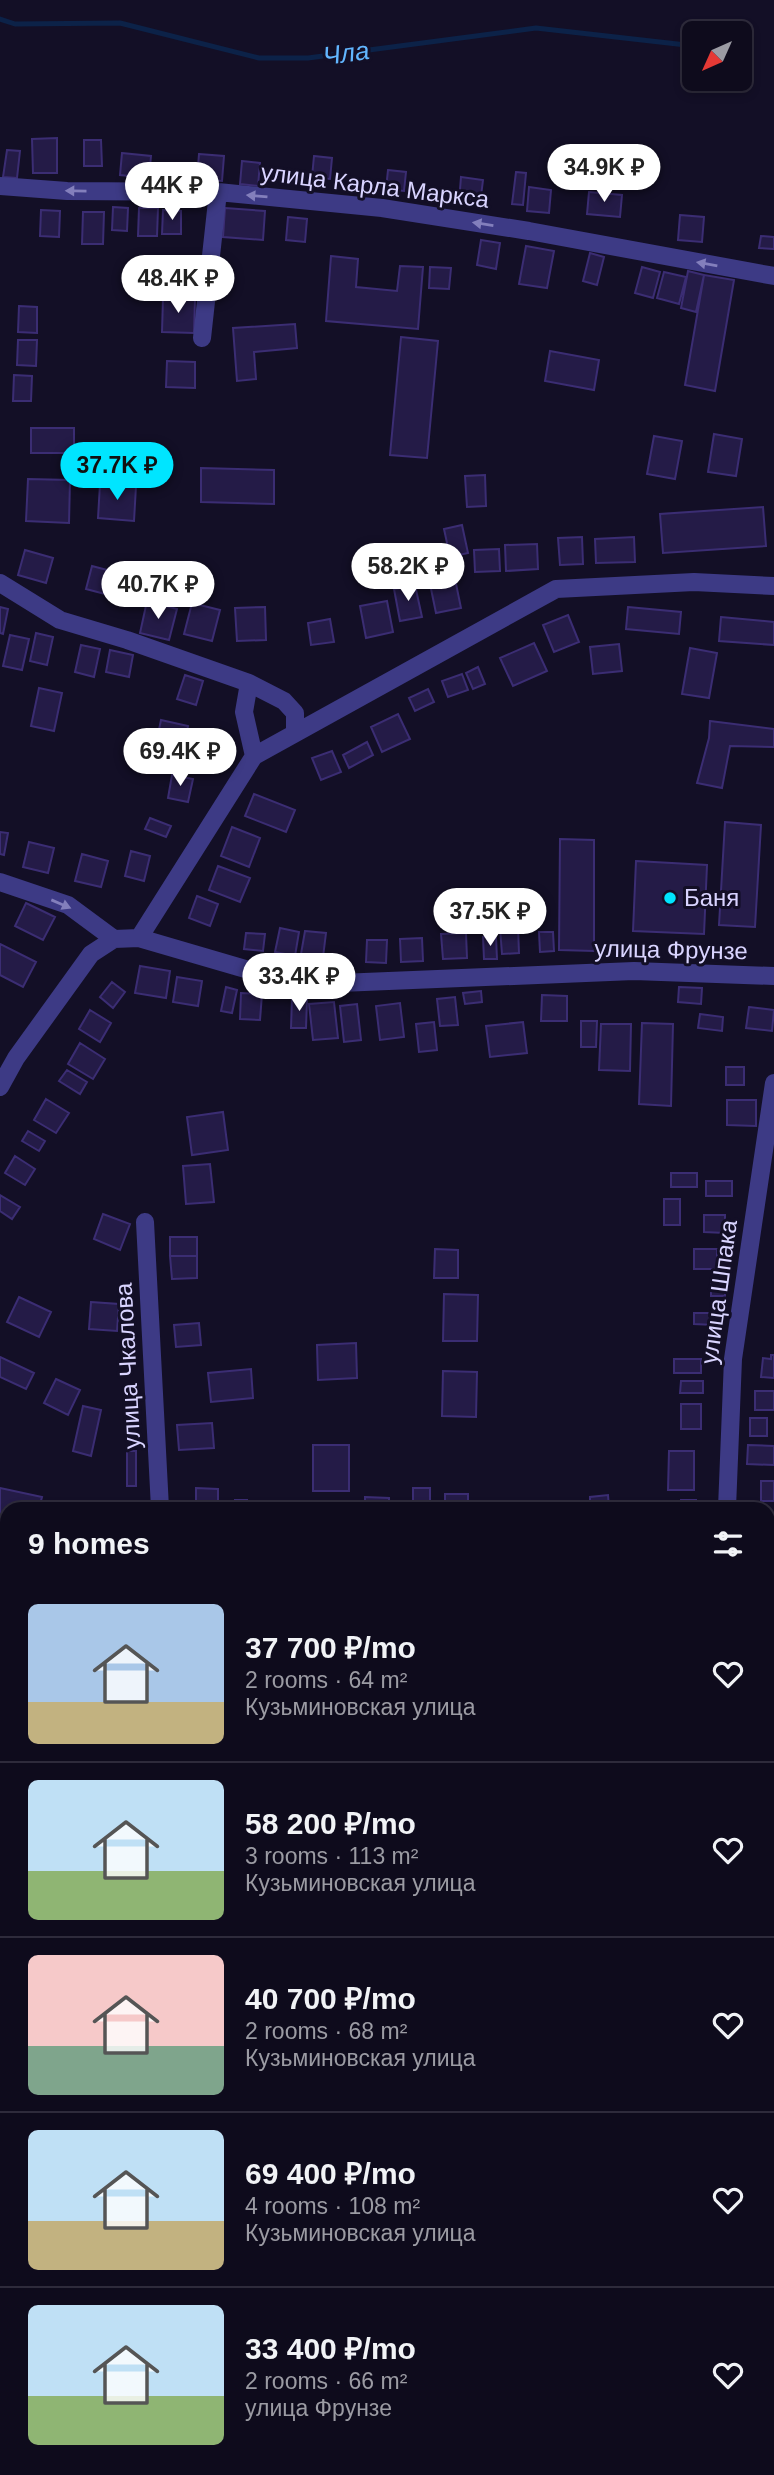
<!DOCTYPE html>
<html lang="en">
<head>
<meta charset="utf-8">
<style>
  body { margin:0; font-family:Arial,sans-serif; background:#171425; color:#f1f3f6; height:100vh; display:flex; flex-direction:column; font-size:26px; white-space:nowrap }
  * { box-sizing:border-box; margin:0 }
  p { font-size:23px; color:#9b9ba3 }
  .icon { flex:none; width:38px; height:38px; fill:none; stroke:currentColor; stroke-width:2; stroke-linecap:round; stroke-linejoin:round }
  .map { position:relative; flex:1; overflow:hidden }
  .details { position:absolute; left:0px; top:1502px; width:775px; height:975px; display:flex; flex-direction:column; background:#0e0b1c; border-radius:21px 21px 0 0; box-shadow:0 4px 10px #0003,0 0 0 2px #2e2b3b }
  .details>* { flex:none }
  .needle { width:46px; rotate:225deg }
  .fabs { position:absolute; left:682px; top:21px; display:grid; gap:14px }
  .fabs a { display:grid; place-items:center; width:70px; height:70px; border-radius:10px; background:#0e0b1c; box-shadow:0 4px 10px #0003,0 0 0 2px #2e2b3b; font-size:35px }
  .price { position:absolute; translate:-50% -60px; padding:0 16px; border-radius:24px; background:#fff; color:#222; font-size:23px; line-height:46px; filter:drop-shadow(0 2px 4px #0008) }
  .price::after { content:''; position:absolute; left:50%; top:42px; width:21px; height:16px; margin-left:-10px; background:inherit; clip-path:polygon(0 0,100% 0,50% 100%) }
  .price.selected { background:#00e5ff; color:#111 }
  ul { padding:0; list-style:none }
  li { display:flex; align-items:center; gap:21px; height:175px; padding:0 28px }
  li+li { border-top:2px solid #2e2b3b }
  li span { display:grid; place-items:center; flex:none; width:196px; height:140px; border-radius:10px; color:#555 }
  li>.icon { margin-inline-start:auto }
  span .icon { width:84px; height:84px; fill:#fffc; stroke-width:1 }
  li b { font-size:30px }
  h2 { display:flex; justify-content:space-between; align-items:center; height:84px; padding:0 28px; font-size:30px }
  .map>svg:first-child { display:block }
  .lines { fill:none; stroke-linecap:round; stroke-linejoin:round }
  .stream { stroke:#0c2248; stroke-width:5 }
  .building { fill:#241b47; stroke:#3b2d73; stroke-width:2 }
  .minor { stroke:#3d3a85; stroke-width:18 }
  .oneway { fill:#837fbc }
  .poi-dot { fill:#00e5ff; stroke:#130f26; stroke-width:2.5 }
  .labels { text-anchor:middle; stroke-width:6; stroke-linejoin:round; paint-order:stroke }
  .street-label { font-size:24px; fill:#d9d4ff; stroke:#130f26 }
  .poi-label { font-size:24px; fill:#d9d4ff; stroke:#130f26; text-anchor:start }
  .water-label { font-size:26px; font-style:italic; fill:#62b6ff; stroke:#130f26 }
</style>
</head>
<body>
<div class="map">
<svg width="774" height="2475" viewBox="0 0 774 2475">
  <rect width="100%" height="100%" fill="#130f26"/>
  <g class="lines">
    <path class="stream" d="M0,19L15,24L120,23L259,58H308L536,28L695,46"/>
  </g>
  <path class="building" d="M57,138V173H33L32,139Z
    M84,140H101L102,166H84Z
    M7,150L20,151L17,178L3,177Z
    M122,153L151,156L149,178L120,175Z
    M199,154L224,156L222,181L197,179Z
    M314,156L332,158L330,179L312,177Z
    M242,161L260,163L258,186L240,184Z
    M388,170L406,172L404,191L386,189Z
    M516,172L526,173L523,205L512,204Z
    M461,177L483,180L480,204L459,202Z
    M529,187L551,190L549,213L527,211Z
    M589,192L622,195L620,217L587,214Z
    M113,207L128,208L127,231L112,230Z
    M139,208H158L157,236H138Z
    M225,208L265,211L263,240L223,237Z
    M41,210L60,211L59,237L40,236Z
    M163,210L181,211V234H162Z
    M83,212H104L103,244H82Z
    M680,215L704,217L702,242L678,240Z
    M288,217L307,219L305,242L286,240Z
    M761,236L774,237V249L759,248Z
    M481,240L500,243L496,269L477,265Z
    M526,246L554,251L547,288L519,284Z
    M590,253L604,257L597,285L583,281Z
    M331,256L358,259L356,287L397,291L400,266L423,267L418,329L326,321Z
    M430,267L451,268L449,289L429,288Z
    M642,267L660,272L653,298L635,293Z
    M688,271L704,275L696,312L681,308Z
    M664,272L686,277L679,304L657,298Z
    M704,275L734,280L715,391L685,385Z
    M163,298L195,299L194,333L162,332Z
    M19,306L37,307V333L18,332Z
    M295,324L297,348L254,352L256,379L237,381L233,328Z
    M401,337L438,341L427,458L390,455Z
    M18,340H37L36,366L17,365Z
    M550,351L599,360L594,390L545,381Z
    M167,361L195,362V388L166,387Z
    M14,375L32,376L31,401H13Z
    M31,428H74V453H31Z
    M714,434L742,439L736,476L708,472Z
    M654,436L682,441L675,479L647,474Z
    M201,468L274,470V504L201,502Z
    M485,475L486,506L467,507L465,476Z
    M28,479L70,480L69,523L26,521Z
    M100,484L136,486L134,521L98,518Z
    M763,507L766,546L663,553L660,514Z
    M462,525L468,553L450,557L444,529Z
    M582,537L583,564L560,565L558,538Z
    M634,537L635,562L596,563L595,539Z
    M537,544L538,569L506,571L505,545Z
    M499,549L500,571L475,572L474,550Z
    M25,550L53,558L46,583L18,575Z
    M92,566L111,571L105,594L86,589Z
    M455,579L461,608L436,613L430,584Z
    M415,585L422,617L400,621L394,589Z
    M147,601L177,609L169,640L140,633Z
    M387,601L393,632L366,638L360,606Z
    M192,603L220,610L212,641L184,634Z
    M0,607L8,609L3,634L0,633Z
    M265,607L266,640L237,641L235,608Z
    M628,607L681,612L679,634L626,629Z
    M568,615L579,642L554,652L543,625Z
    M721,617L774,622V645L719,641Z
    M330,619L334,642L311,645L308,623Z
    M36,633L53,637L47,665L30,661Z
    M10,635L29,639L22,670L3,666Z
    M534,643L547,671L513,686L500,658Z
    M619,644L622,671L593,674L590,647Z
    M81,645L100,649L94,677L75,672Z
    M690,648L717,653L709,698L682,694Z
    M110,650L133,655L129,677L106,672Z
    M478,667L485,684L473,689L466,673Z
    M462,674L468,690L448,697L442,681Z
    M185,675L203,681L196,705L177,699Z
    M39,688L62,693L54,731L31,726Z
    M428,689L434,702L415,711L409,698Z
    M398,714L410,739L382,752L371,727Z
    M161,720L188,726L182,760L154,754Z
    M710,721L774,729V747L730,746L722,788L697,783L709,738Z
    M367,742L373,755L349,768L343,755Z
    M332,751L341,772L321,780L312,758Z
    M172,775L193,779L188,802L168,798Z
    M254,794L295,810L286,832L245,816Z
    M150,818L171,826L166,837L145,829Z
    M725,822L761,825L755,927L719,925Z
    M232,827L260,838L249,867L221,856Z
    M0,832L8,833L4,855L0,854Z
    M560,839L594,840V951L559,950Z
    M29,842L54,848L48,873L23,867Z
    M131,851L150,856L144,881L125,876Z
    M82,854L108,861L101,887L75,881Z
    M636,861L707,865L704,934L633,931Z
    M218,866L250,878L240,902L209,890Z
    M197,896L218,904L210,926L189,918Z
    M26,903L55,917L43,940L15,926Z
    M518,927L519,953L502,954L500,928Z
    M280,928L299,932L295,956L275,952Z
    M305,931L326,933L323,957L301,954Z
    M539,932H553L554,951L540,952Z
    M246,933L265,934L263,951L244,949Z
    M466,933L467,958L443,959L441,934Z
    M483,937H496L497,959H484Z
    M422,938L423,961L401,962L400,939Z
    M367,940H387L386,963L366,962Z
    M0,944L36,962L23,987L0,975Z
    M140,966L170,971L166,998L135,993Z
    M177,977L202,981L198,1006L173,1002Z
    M112,982L125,992L113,1008L100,997Z
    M226,987L237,990L232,1013L221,1011Z
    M679,987L702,988L701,1004L678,1002Z
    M481,991L482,1002L465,1004L463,993Z
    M241,993L262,994L260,1020L240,1019Z
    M542,995L567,996V1021H541Z
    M455,997L458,1025L440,1026L437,999Z
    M292,998L307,999L306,1028H291Z
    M334,1002L338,1038L313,1040L309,1004Z
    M400,1003L404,1037L380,1040L376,1006Z
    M357,1004L361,1040L344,1042L340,1006Z
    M749,1007L774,1010L772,1031L746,1028Z
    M90,1010L111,1023L100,1042L79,1029Z
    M700,1014L723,1017L722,1031L698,1028Z
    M581,1021H597L596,1047H581Z
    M434,1022L437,1050L419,1052L416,1024Z
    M523,1022L527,1053L490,1057L486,1026Z
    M642,1023L673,1024L671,1106L639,1104Z
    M601,1024H631L630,1071L599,1070Z
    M80,1043L105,1059L93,1079L68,1064Z
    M726,1067H744V1085H726Z
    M67,1070L87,1082L80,1094L59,1081Z
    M46,1099L69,1113L56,1133L34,1120Z
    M727,1100H756V1126L727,1125Z
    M223,1112L228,1150L192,1155L187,1117Z
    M28,1131L45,1141L39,1151L22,1141Z
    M15,1156L35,1169L25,1185L5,1173Z
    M210,1164L214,1202L186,1204L183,1166Z
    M671,1173H697V1187H671Z
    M706,1181H732V1196H706Z
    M0,1195L20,1207L12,1219L0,1211Z
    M664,1199H680V1225H664Z
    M103,1214L130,1224L120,1250L94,1239Z
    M704,1215H725V1233L704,1232Z
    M170,1237H197V1256H170Z
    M435,1249L458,1250V1278H434Z
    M694,1249H717V1269H694Z
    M170,1256H197V1278L172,1279Z
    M711,1283L725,1284V1296H711Z
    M444,1294L478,1295L477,1341H443Z
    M19,1297L51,1312L39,1337L7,1322Z
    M91,1302L119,1304L117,1331L89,1329Z
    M694,1313H714V1325L694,1324Z
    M199,1323L201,1345L176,1347L174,1325Z
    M356,1343L357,1378L318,1380L317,1345Z
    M771,1355H774V1378L761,1377L763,1358L771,1359Z
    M0,1357L34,1373L26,1389L0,1377Z
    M674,1359H701V1373H674Z
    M251,1369L253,1398L211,1402L208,1373Z
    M443,1371L477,1372L476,1417L442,1416Z
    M56,1379L80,1390L68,1415L44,1403Z
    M681,1381H703V1393H680Z
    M755,1391H774V1410H755Z
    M681,1404H701V1429H681Z
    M83,1406L101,1410L91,1456L73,1451Z
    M750,1418H767V1436H750Z
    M212,1423L214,1448L179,1450L177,1425Z
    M313,1445H349V1491H313Z
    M748,1445L774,1446V1465L747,1464Z
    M127,1451H136V1486H127Z
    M669,1451H694V1490H668Z
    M761,1481H774V1501H761Z
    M0,1488L42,1497L39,1508H7V1527L0,1525Z
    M196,1488L218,1489V1508H196Z
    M413,1488H430V1508H413Z
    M445,1494H468V1508H445Z
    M608,1495L609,1508H590V1497Z
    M365,1497L389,1498V1508H365Z
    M235,1500H247V1508H235Z
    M681,1500H696V1508H681Z
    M545,1501H565V1508H545Z
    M622,1501H640V1508H622Z
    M496,1502H517V1508H496Z
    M258,1503H278V1508H258Z
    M768,1597L774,1598V1619H768Z
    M768,1627H774V1648H768Z
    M768,1674H774V1694H769Z
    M3,1838L5,1875H0V1839Z
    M774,2385V2410L768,2411V2386Z
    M774,2437V2455H768V2438Z
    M16,2469H38L40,2473L18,2475Z
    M449,2469L450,2475H428V2473Z"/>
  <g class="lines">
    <path class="minor" d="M0,186L67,191L218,192L382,208L529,231L774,276
      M202,338L218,192
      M0,583L60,620L127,640L249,683L244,712L254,756
      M249,683L284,701L295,713V733
      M0,882L68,905L114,939L139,938L286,981L340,983L634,971L774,976
      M139,938L254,756L556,589L694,582L774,586
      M0,1087L16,1058L91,954L114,939
      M145,1222L160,1508
      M727,1508L733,1359L774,1083
      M768,1536H774
      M0,1896H7
      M768,1933L774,1946
      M768,2259L774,2258
      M0,2397L7,2396
      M386,2469L388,2475"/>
  </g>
  <defs><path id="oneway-solid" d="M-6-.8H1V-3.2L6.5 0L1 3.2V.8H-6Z" transform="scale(1.75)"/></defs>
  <g class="oneway">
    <use href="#oneway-solid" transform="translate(76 191) rotate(-179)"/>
    <use href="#oneway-solid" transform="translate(257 196) rotate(-175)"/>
    <use href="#oneway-solid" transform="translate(483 224) rotate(-171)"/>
    <use href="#oneway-solid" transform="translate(707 264) rotate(-170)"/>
    <use href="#oneway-solid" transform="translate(61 904) rotate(23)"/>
  </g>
  <circle class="poi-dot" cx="670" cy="898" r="7"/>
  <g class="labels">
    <g class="street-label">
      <text transform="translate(375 186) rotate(7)" y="8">улица Карла Маркса</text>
      <text transform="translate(671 950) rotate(1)" y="8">улица Фрунзе</text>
      <text transform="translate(719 1292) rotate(-82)" y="8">улица Шпака</text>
      <text transform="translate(128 1366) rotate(-93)" y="8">улица Чкалова</text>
    </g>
    <g class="poi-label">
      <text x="684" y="906">Баня</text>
    </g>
    <g class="water-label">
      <text transform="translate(346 53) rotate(-8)" y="9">Чла</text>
    </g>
  </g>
</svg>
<div class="fabs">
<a><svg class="needle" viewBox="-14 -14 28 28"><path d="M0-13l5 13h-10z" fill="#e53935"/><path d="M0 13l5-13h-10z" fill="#9b9ba3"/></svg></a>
</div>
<b class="price" style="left:604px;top:204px">34.9K ₽</b>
<b class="price" style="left:172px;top:222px">44K ₽</b>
<b class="price" style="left:178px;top:315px">48.4K ₽</b>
<b class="price selected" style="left:117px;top:502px">37.7K ₽</b>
<b class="price" style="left:408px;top:603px">58.2K ₽</b>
<b class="price" style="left:158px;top:621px">40.7K ₽</b>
<b class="price" style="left:180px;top:788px">69.4K ₽</b>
<b class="price" style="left:490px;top:948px">37.5K ₽</b>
<b class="price" style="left:299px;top:1013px">33.4K ₽</b>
<section class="details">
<h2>9 homes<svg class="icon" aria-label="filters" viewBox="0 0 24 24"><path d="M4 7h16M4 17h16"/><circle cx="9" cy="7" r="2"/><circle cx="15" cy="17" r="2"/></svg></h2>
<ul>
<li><span style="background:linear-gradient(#a9c7e8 70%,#c2b280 0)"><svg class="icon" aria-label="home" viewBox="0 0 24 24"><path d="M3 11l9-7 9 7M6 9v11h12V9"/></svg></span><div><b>37 700 ₽/mo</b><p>2 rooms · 64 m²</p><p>Кузьминовская улица</p></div><svg class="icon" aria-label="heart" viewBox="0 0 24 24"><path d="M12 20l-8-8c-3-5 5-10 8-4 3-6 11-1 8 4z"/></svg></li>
<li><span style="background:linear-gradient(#bfe0f5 65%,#8fb573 0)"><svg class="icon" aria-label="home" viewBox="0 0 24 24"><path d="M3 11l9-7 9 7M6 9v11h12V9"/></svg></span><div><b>58 200 ₽/mo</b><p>3 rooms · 113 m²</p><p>Кузьминовская улица</p></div><svg class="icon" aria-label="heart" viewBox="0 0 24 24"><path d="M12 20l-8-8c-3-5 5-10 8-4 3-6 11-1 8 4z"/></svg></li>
<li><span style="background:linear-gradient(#f6c9c9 65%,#7fa58c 0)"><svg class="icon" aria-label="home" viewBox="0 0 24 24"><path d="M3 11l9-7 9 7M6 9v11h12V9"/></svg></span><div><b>40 700 ₽/mo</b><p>2 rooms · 68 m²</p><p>Кузьминовская улица</p></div><svg class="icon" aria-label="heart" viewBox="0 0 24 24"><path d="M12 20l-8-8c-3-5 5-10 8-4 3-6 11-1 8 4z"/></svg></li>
<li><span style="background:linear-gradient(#bfe0f5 65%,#c2b280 0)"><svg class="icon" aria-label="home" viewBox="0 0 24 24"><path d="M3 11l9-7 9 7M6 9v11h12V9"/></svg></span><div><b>69 400 ₽/mo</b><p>4 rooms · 108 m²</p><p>Кузьминовская улица</p></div><svg class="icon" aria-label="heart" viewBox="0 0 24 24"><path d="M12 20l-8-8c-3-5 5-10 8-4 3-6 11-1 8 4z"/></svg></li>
<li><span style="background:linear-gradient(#bfe0f5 65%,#8fb573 0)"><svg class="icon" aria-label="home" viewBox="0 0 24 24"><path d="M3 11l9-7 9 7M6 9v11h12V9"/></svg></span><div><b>33 400 ₽/mo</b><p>2 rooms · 66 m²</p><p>улица Фрунзе</p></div><svg class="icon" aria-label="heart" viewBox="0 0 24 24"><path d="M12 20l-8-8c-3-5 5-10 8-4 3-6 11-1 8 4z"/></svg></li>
</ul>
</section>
</div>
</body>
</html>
